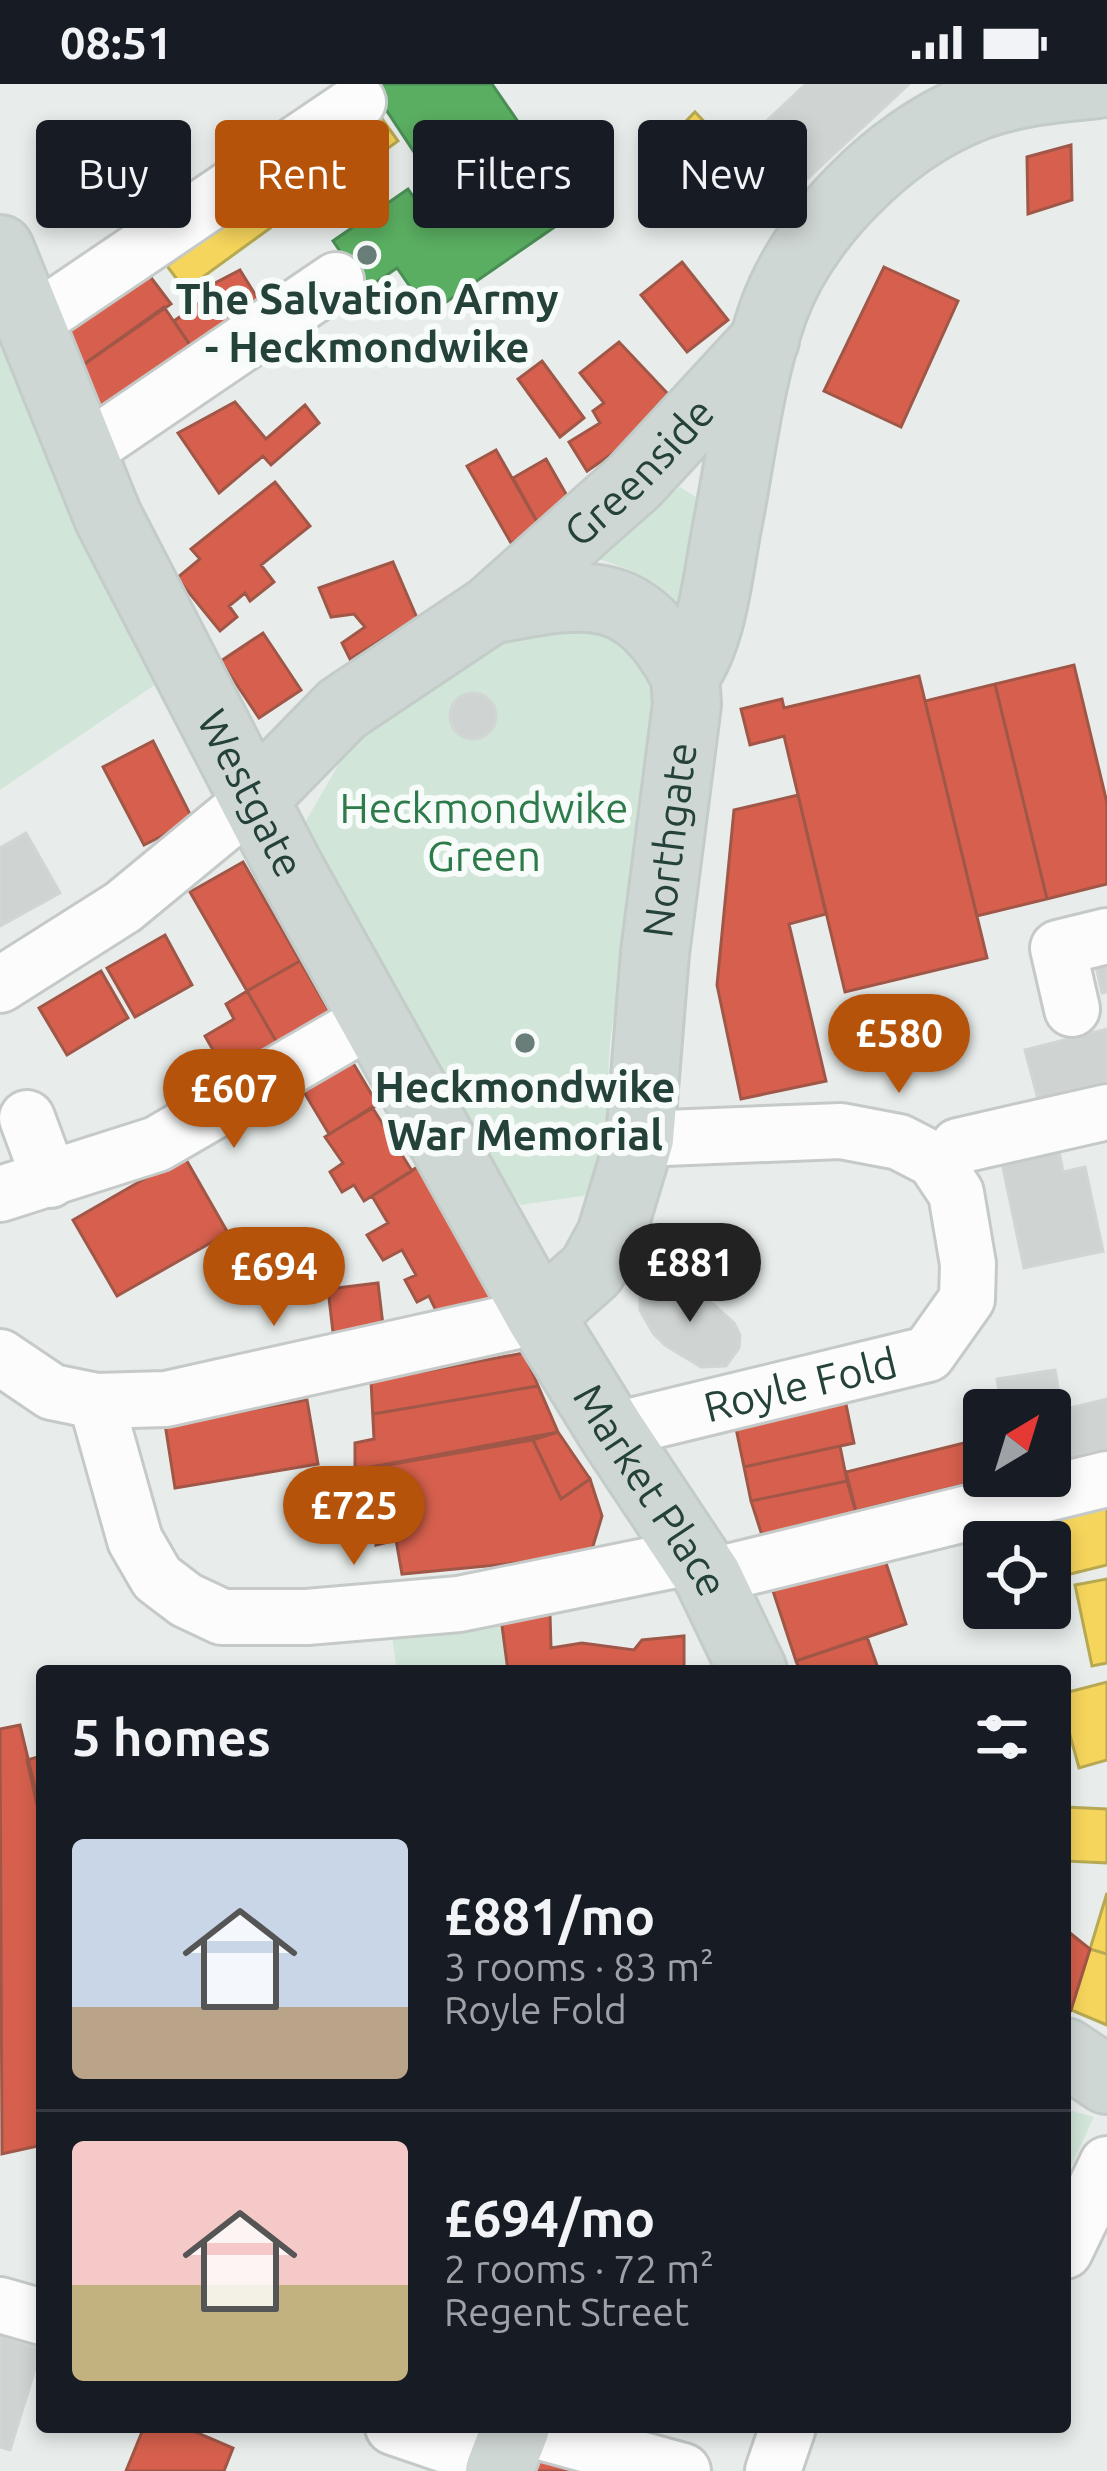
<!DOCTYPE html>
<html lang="en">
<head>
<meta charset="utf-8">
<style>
  body { margin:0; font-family:Ubuntu,sans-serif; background:#242831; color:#f1f3f6; height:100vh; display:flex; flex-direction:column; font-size:45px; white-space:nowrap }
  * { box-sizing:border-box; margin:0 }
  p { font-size:39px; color:#9ea1a6 }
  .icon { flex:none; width:66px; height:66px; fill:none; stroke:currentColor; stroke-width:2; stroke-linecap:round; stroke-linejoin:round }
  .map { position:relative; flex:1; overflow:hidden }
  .details { position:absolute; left:36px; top:1581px; width:1035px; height:768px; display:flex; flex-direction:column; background:#171b24; border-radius:12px; box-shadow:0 6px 18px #0003 }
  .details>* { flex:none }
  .banner { position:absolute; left:36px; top:36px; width:1035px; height:108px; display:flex; gap:24px }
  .needle { width:78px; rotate:38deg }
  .buttons { position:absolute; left:963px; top:1305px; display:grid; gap:24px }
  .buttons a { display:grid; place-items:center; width:108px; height:108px; border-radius:12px; background:#171b24; box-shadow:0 6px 18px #0003; font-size:60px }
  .price { position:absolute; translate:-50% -102px; padding:0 27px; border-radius:42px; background:#b45309; color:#fff; font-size:39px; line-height:78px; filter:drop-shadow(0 3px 6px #0008) }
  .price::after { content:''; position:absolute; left:50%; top:72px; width:36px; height:27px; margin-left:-18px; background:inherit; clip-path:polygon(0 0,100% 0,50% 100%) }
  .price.on { background:#222; color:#fff }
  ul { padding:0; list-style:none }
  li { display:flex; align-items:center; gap:36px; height:300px; padding:0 36px }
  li+li { border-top:3px solid #363941 }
  li span { display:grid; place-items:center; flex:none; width:336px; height:240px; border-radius:12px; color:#555 }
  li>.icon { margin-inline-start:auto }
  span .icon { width:144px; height:144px; fill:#fffc; stroke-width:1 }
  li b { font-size:51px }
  h2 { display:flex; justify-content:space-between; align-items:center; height:144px; padding:0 36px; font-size:51px }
  .chip { padding:0 42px; border-radius:12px; background:#171b24; box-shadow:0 6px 18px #0003; font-size:42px; line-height:108px }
  .chip.on { background:#b45309; color:#fff }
  .status { display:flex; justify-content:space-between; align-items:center; height:84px; padding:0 60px; background:#171b24; direction:ltr }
  .status svg { height:33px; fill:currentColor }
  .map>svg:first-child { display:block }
  .green { fill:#d1e6d8 }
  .homes { fill:#f6d55c; stroke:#b7a952; stroke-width:3 }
  .shops { fill:#d6604d; stroke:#a15747; stroke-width:3 }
  .public { fill:#5aae61; stroke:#4a8e55; stroke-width:3 }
  .building { fill:#cfd4d2; stroke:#d1d6d4; stroke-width:3 }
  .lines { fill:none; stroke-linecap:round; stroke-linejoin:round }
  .minor-casing { stroke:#c5cac8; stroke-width:60 }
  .major-casing { stroke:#c3ccc9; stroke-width:72 }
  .minor { stroke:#fcfcfc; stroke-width:54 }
  .major { stroke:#cfd7d5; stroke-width:66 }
  .poi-dot { fill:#697e78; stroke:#f7fbf9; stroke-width:4.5 }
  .labels { text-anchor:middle; stroke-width:12; stroke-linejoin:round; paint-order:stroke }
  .poi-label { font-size:42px; font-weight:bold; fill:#24423a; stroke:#f7fbf9 }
  .street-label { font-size:42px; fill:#24423a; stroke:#f7fbf9 }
  .park-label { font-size:42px; fill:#2d7a4b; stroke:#f7fbf9 }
</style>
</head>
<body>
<div class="status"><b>08:51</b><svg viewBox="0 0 49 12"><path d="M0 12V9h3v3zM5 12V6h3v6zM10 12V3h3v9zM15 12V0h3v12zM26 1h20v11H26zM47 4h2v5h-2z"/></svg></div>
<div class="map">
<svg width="1107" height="2387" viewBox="0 0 1107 2387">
  <rect width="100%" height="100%" fill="#e8edeb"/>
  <path class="green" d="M0,250L156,600L0,706Z
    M680,403L710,422L685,528C664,498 629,484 595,474Z
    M553,533L647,566L658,624L610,958L602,1109L521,1121L496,1093L303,742L360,643L482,565Z
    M501,1534L509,1587H397L391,1545Z
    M1065,2025L1094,2033L1065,2095Z"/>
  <path class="homes" d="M695,28L717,51L670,98L648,76Z
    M380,32L398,57L308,122L290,96Z
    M277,102L295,126L185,206L167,182Z
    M1107,1413V1481L1050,1495V1458H984V1510L978,1512L962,1447Z
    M1107,1495V1579L1092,1582L1075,1501Z
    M1107,1598V1676L1079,1684L1065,1633V1609Z
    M1065,1723L1107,1725V1779L1066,1777L1065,1788Z
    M1107,1809V1870L1090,1865Z
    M1090,1865L1107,1870V1941L1071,1926Z"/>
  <path class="shops" d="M1071,61L1072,116L1028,130L1027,73Z
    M682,178L728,236L687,268L641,211Z
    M884,183L958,217L901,343L824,307Z
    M240,186L261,220L194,267L174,237L205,215L198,208Z
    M149,191L171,220L70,290L59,251Z
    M164,223L194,267L90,340L70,290Z
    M619,258L668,310L616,367L587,387L569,358L600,339L593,327L604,319L580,289Z
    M542,277L584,334L560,353L518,295Z
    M235,318L266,355L305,321L319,339L271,381L263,372L219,409L178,349Z
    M496,366L540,443L511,459L467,382Z
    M546,375L574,424L540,443L513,394Z
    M275,398L310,442L261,481L274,498L250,517L245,509L229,522L237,533L220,547L177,494L200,475L191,465Z
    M393,478L417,534L350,575L342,559L365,543L354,530L331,533L319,504Z
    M263,549L301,606L259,634L221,577Z
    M1074,581L1107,719V800L1047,815L995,600Z
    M919,592L987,874L845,908L784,652L750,661L741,625L782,615L784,624Z
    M995,600L1047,815L977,832L925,617Z
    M153,657L193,736L144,761L103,683Z
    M798,711L826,830L789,840L826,997L741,1015L717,901L734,726Z
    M243,778L300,877L247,907L190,808Z
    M165,851L192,901L135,933L107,884Z
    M300,877L333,934L280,964L247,907Z
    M101,887L128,934L67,971L39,924Z
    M247,907L280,964L229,994L205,952L234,935L226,920Z
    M350,974L378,1021L329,1050L301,1003Z
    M372,1023L412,1087L364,1117L354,1101L342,1108L330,1088L343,1079L325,1053Z
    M184,1072L228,1149L117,1212L73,1136Z
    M417,1083L489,1205L500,1226L443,1241L429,1212L417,1218L405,1196L416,1191L402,1166L383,1176L367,1151L388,1139L372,1112Z
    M378,1199L384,1250L334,1257L328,1205Z
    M524,1269L558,1348L355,1386V1359L374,1355L371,1297Z
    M538,1302L558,1348L355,1386V1359L374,1355L373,1330Z
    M843,1306L854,1359L744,1383L733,1330Z
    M307,1316L318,1380L175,1404L165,1340Z
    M558,1348L590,1395L561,1415L533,1356Z
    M533,1356L561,1415L590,1395L602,1432L590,1472L402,1490L396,1456L376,1461V1445L366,1444L364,1385Z
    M972,1357L982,1396L856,1427L846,1388Z
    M840,1362L847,1397L751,1417L744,1383Z
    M847,1397L859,1439L780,1463L761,1448L751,1417Z
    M882,1467L906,1540L796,1577L772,1504Z
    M550,1530L551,1564L582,1559L634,1566L642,1556L684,1552V1587H508L501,1534Z
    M867,1553L879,1587H800L796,1577Z
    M20,1641L42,1733V2061L2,2070L0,1645Z
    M38,1673H42L40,1734L27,1676Z
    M1065,1845L1090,1865L1071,1926L1065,1921Z
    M144,2343H184L233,2364L224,2387H126Z
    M531,2359L610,2387H521Z"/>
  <path class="public" d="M369,0H492L579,126L429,230L397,184L366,205L333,157L408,105L431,138L451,124Z"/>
  <path class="building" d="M806,0H909L806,96L758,45Z
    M450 632a23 23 0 1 1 46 0a23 23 0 1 1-46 0Z
    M26,749L60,809L0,842V764Z
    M1107,871V908L1102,909L1094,873Z
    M1107,945V997L1038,1015L1025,966Z
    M1059,1067L1063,1088L1085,1083L1103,1167L1024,1184L1002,1079Z
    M663,1200L687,1204L705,1213L734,1239L740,1251L739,1264L726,1282L701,1283L665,1261L653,1249L640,1226V1213L645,1207Z
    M1055,1286L1062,1326L1107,1315V1364L1050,1378V1326H1002L997,1295Z
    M0,2252L41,2266L10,2366L0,2363Z"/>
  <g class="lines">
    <g class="minor-casing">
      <g id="minor">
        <path d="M30,240L358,18"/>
        <path d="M82,369L336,196"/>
        <path d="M0,901L123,823L254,715"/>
        <path d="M1072,925L1058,864L1107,852"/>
        <path d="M27,1034L50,1096"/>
        <path d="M958,1062L1107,1028"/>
        <path d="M0,1110L157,1060L372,935"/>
        <path d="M0,1273L52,1308L96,1317L166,1315L540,1232"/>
        <path d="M96,1317L135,1456L157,1494L186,1516L222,1533H307L459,1520L695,1472"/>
        <path id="s1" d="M611,1347L928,1270L967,1215L968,1180L956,1109L934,1076L899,1058L841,1047L640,1055"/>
        <path d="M708,1493L1107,1395"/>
        <path d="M1065,2167L1107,2080"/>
        <path d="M0,2221L42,2233"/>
        <path d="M393,2343L501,2380"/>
        <path d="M522,2343L683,2387"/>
        <path d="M773,2387L788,2343"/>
      </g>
    </g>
    <g class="major-casing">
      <g id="major">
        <path id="s2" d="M0,165L108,433L289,783L540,1232L611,1347L708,1493L753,1587"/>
        <path d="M490,526C586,508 634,496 685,592"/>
        <path id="s3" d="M254,715L342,625L490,526L601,427L634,398L765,256"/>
        <path id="s4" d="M540,1232L592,1186L611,1151L640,1055L655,869L687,620L685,592C713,553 718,490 727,443C741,373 749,296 773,228C803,144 889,57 972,24C1012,8 1057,4 1098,0"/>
        <path d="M1065,1968L1107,1996"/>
        <path d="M499,2387L516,2343"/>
      </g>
    </g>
    <use href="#minor" class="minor"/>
    <use href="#major" class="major"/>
  </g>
  <g class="poi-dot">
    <circle cx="367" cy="171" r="12"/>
    <circle cx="525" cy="959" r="12"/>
  </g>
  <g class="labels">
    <g class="poi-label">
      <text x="367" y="230">The Salvation Army<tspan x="367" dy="48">- Heckmondwike</tspan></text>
      <text x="525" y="1018">Heckmondwike<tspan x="525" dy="48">War Memorial</tspan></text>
    </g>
    <g class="street-label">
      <text dy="15" stroke="none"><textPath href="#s3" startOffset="507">Greenside</textPath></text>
      <text dy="15" stroke="none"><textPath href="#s2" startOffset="600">Westgate</textPath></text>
      <text dy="15" stroke="none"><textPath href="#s4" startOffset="510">Northgate</textPath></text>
      <text dy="15" stroke="none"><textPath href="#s1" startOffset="195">Royle Fold</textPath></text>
      <text dy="15" stroke="none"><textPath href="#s2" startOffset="1404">Market Place</textPath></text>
    </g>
    <g class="park-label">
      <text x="484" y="739">Heckmondwike<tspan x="484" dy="48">Green</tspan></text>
    </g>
  </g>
</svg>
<div class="buttons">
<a><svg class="needle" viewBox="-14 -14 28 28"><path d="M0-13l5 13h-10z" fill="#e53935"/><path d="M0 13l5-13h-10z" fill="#9ea1a6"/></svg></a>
<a><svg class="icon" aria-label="locate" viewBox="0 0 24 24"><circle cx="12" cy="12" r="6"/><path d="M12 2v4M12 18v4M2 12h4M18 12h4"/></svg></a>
</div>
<b class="price" style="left:899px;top:1012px">£580</b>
<b class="price" style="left:234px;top:1067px">£607</b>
<b class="price on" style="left:690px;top:1241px">£881</b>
<b class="price" style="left:274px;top:1245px">£694</b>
<b class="price" style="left:354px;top:1484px">£725</b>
<div class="banner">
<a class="chip">Buy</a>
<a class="chip on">Rent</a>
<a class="chip">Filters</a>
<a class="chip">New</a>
</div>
<section class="details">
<h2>5 homes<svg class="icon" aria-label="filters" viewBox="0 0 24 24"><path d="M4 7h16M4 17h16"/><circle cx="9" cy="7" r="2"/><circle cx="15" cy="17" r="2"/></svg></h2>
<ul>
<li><span style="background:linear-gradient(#c9d6e8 70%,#b9a48a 0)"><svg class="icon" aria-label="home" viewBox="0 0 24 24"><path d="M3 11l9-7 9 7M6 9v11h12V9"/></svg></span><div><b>£881/mo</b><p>3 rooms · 83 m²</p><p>Royle Fold</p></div></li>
<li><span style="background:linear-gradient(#f6c9c9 60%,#c2b280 0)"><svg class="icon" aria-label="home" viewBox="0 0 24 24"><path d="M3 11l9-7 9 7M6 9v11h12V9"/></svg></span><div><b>£694/mo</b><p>2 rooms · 72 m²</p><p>Regent Street</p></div></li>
</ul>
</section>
</div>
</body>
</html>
